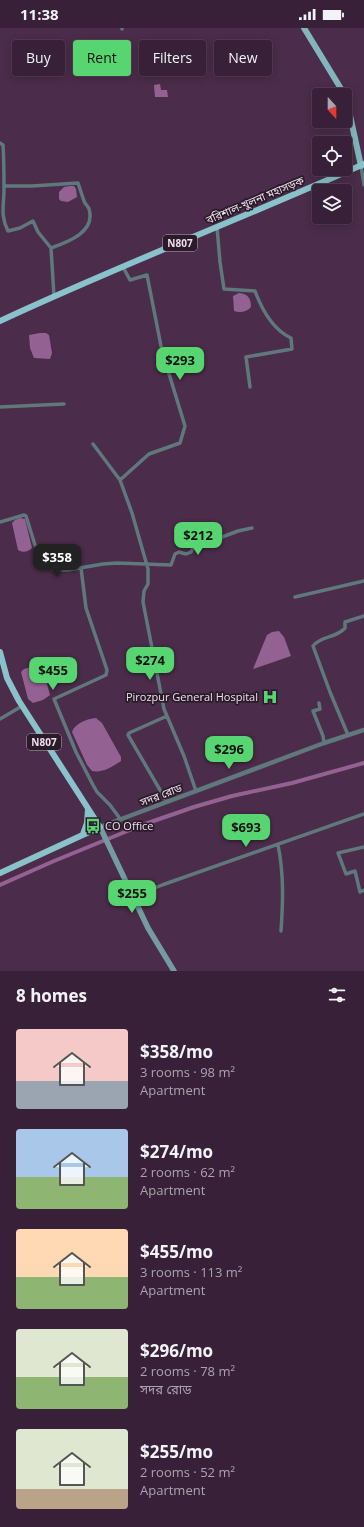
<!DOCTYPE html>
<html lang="en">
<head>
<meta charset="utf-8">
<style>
  body { margin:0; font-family:"Open Sans","Noto Sans Bengali",sans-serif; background:#432e43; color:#f1f3f6; height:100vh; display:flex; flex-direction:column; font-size:15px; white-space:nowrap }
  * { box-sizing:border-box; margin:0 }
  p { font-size:13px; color:#aba3ae }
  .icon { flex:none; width:22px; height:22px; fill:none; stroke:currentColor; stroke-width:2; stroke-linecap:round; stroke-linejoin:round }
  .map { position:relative; height:943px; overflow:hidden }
  .sheet { display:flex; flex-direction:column; background:#382138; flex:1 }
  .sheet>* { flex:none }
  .hud { position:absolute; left:12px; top:12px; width:340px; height:36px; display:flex; gap:8px }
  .needle { width:26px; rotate:159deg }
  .controls { position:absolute; left:312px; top:60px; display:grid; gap:8px }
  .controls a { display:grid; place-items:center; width:40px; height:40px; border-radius:4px; background:#382138; box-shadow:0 2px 10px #0003,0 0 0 1px #523e53; font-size:20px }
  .price { position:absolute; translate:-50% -34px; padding:0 9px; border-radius:8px; background:#57d570; color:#111; font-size:13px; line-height:26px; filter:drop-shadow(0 1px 2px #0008) }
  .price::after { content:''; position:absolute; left:50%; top:24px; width:12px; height:9px; margin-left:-6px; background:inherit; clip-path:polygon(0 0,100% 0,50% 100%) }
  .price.current { background:#222; color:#fff }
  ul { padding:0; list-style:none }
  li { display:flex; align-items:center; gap:12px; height:100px; padding:0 16px }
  li span { display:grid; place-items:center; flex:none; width:112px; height:80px; border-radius:4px; color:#555 }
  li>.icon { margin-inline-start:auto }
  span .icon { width:48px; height:48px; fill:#fffc; stroke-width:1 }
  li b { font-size:17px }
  h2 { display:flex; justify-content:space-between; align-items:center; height:48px; padding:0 16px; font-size:17px }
  .chip { padding:0 14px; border-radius:4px; background:#382138; box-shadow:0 2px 10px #0003,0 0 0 1px #523e53; font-size:14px; line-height:36px }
  .chip.current { background:#57d570; color:#111 }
  .status { display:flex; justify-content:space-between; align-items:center; height:28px; padding:0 20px; background:#382138; direction:ltr }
  .status svg { height:11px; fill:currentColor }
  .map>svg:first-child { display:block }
  .water { fill:#946193 }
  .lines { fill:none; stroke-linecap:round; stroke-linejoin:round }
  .canal { stroke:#946193; stroke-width:4 }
  .minor { stroke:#5f787c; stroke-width:3.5 }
  .tertiary { stroke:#5f787c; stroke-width:4.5 }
  .secondary { stroke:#739ba1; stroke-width:5.5 }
  .primary { stroke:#82b6bd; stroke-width:6 }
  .trunk { stroke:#89c2ca; stroke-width:6 }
  .labels { text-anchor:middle; stroke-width:3.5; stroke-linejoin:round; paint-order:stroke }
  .shield { fill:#291b28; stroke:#b5a3b4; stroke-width:1 }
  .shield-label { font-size:10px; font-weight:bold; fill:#f1ddf0 }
  .street-label { font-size:11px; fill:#f1ddf0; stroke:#291b28 }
  .poi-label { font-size:11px; fill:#f1ddf0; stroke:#291b28; text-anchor:end }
</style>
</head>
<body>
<div class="status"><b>11:38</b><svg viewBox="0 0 49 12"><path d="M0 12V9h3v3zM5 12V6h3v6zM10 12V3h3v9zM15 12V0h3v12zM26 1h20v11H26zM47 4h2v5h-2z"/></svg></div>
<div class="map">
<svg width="364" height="943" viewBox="0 0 364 943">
  <rect width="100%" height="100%" fill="#4b2c4a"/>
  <path class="water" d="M160,56L161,62H167L168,69H155L154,57Z
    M70,158H74L76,161L77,169L68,174L61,173L59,171V164L64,159Z
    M239,265C248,266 251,270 251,279C247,284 240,285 234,283L233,268Z
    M40,305H46L49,307L52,325L50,331L34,330L30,320L29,307Z
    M20,490L25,491L32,520C28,524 23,525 18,522L12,495L15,492Z
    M279,603L284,609L291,628L253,641L267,607L272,604Z
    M35,638H41L43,641L50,667L43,672L33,675L28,671L21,644L24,641Z
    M96,690L102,695L121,729V733C112,739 103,745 92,743L87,737L72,704C75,695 87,691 96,690Z"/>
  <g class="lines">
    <path class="canal" d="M0,857L54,833L142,797L194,779L232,768L292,755L364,735"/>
    <path class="minor" d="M122,1V0
      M0,115L3,117C4,132 4,147 4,161C4,178 0,187 8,203L20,200L33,193L38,204L51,220L54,268
      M361,138L364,157
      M4,158H32L78,155C80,161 82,167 84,173C85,176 88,178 89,181C96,204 68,214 51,220
      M217,199L220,234L224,261L255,263C262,282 272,301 291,310L292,321L246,329L250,359
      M0,379L64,376
      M93,416L120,452L132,485L148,541V556L144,563L143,574L164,681L184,728L196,763
      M120,452L149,426L180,415L185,398L162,323L147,247L130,252L123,239
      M0,494L24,487L26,488L35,517L45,539L57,542H68L103,536L117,535L171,537L175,526L179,524L186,526L191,524L193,520L238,503L252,500
      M81,540L86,580L107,642L106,647L54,671L76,724L93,757L97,764L110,777L121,792
      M295,569L364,553
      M319,675L320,681L313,683L323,708L324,715
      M167,688L129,705L128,707L167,774
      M0,691L22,678
      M348,707L330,664L313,618C322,607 335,611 345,600V594L364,588
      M278,817C284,846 283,874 281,903
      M364,819L338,825L346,846L355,843L360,864L364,862
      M133,869L162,857L364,786"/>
    <path class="tertiary" d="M100,799L324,715L364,702"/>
    <path class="secondary" d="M100,799L148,900L174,943"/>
    <path class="primary" d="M304,0L346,69L361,138"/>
    <path class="trunk" d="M0,293C120,237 243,190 364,136
      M0,624L7,650L19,673L100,799L0,845
      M83,806L87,795L88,781"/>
  </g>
  <defs>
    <g id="hospital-bare" transform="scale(1.2)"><path d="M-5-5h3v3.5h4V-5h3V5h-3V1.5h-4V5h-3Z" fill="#57d570" stroke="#291b28" stroke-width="2.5" paint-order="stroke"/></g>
    <g id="bus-bare" transform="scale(1.2)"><path d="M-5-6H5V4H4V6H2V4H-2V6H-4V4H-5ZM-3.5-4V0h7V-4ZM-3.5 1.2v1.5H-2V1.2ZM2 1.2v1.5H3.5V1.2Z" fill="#57d570" stroke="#291b28" stroke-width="2.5" paint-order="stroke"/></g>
  </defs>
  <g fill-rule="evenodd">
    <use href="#hospital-bare" x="270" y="669"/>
    <use href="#bus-bare" x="93" y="798"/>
  </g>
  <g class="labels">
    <g class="shield">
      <rect x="163" y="207" width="34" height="16" rx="3"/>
      <rect x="27" y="706" width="34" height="16" rx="3"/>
    </g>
    <g class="shield-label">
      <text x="180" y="219">N807</text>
      <text x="44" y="718">N807</text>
    </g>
    <g class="street-label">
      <text transform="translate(255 172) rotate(-23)" y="4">বরিশাল-খুলনা মহাসড়ক</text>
      <text transform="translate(161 767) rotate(-21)" y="4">সদর রোড</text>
    </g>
    <g class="poi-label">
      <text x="258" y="673">Pirozpur General Hospital</text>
      <text x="105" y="802" text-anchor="start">CO Office</text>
    </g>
  </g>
</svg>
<div class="controls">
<a><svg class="needle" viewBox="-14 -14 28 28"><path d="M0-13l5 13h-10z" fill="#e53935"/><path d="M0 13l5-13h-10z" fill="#aba3ae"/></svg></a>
<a><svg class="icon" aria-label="locate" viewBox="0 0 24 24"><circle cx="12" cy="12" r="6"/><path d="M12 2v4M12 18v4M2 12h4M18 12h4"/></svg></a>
<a><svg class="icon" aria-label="layers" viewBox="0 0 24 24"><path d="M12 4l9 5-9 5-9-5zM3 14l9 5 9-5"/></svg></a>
</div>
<b class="price" style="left:180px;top:353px">$293</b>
<b class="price" style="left:198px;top:528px">$212</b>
<b class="price current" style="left:57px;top:550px">$358</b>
<b class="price" style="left:150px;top:653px">$274</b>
<b class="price" style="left:53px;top:663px">$455</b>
<b class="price" style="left:229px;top:742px">$296</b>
<b class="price" style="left:246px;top:820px">$693</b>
<b class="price" style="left:132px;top:886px">$255</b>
<div class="hud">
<a class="chip">Buy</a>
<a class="chip current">Rent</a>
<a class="chip">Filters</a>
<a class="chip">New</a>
</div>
</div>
<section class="sheet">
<h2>8 homes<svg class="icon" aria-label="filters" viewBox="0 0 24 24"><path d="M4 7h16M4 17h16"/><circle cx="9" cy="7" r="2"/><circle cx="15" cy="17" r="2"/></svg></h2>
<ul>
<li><span style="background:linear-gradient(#f6c9c9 65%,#9aa5b1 0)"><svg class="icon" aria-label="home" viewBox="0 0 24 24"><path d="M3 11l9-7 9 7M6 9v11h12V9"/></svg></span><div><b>$358/mo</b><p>3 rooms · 98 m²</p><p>Apartment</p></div></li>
<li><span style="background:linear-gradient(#a9c7e8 60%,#8fb573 0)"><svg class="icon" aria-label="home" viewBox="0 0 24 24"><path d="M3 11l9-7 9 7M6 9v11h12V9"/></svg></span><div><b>$274/mo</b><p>2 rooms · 62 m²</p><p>Apartment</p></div></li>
<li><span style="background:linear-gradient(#ffd9b3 60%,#8fb573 0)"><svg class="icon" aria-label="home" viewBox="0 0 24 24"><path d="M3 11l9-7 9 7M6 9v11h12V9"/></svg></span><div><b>$455/mo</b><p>3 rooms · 113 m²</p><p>Apartment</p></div></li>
<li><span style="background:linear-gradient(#dfe7d0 60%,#8fb573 0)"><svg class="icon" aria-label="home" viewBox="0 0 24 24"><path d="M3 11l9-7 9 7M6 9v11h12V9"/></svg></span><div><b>$296/mo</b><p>2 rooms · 78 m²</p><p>সদর রোড</p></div></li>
<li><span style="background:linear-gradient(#dfe7d0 75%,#b9a48a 0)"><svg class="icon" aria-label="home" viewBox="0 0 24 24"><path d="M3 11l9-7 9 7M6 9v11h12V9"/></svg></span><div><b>$255/mo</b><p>2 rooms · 52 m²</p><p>Apartment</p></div></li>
</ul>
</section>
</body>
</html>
